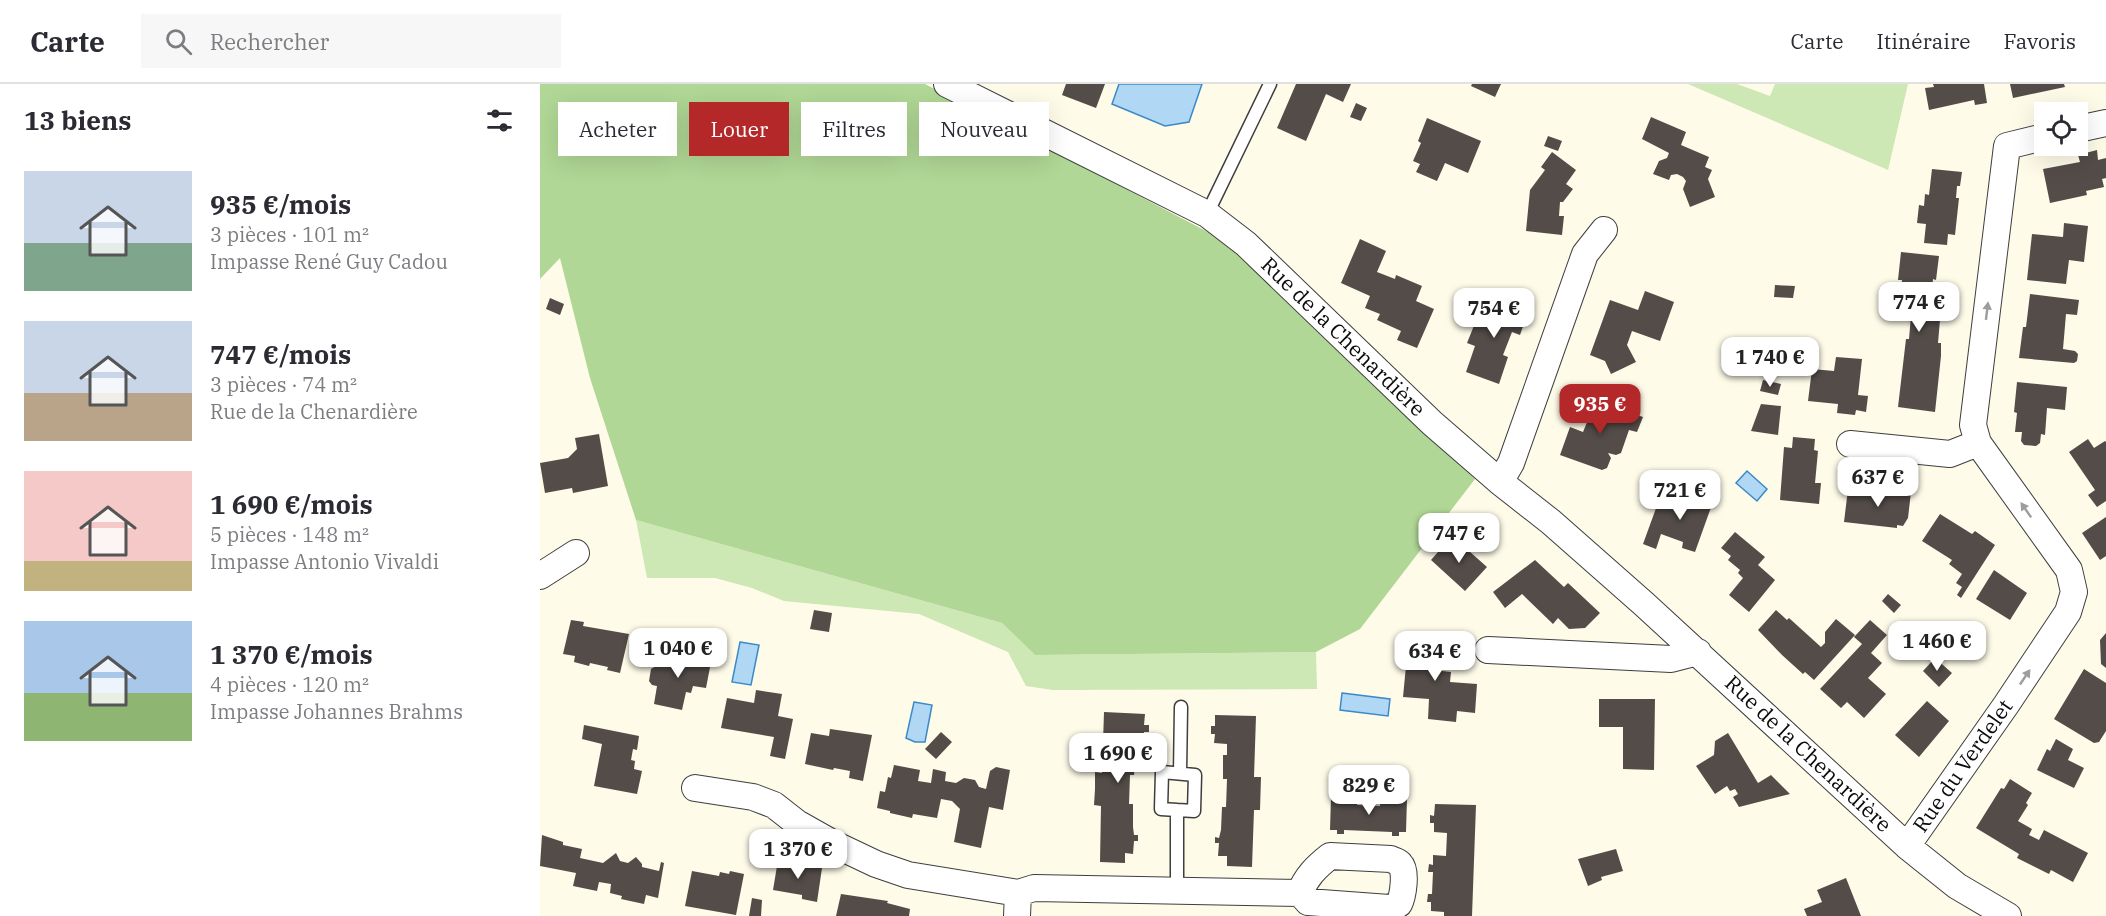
<!DOCTYPE html>
<html lang="fr">
<head>
<meta charset="utf-8">
<style>
  body { margin:0; font-family:"IBM Plex Serif",serif; background:#f7f7f7; color:#2b2b33; height:100vh; display:flex; flex-direction:column; font-size:22px; white-space:nowrap }
  * { box-sizing:border-box; margin:0 }
  p { font-size:20px; color:#7c7c81 }
  .icon { flex:none; width:33px; height:33px; fill:none; stroke:currentColor; stroke-width:2; stroke-linecap:round; stroke-linejoin:round }
  .map { position:relative; flex:1; overflow:hidden }
  .drawer { display:flex; flex-direction:column; background:#fff; width:540px }
  .drawer>* { flex:none }
  .top-card { position:absolute; left:18px; top:18px; width:570px; height:54px; display:flex; gap:12px }
  .buttons { position:absolute; left:1494px; top:18px; display:grid; gap:12px }
  .buttons a { display:grid; place-items:center; width:54px; height:54px; border-radius:0px; background:#fff; box-shadow:0 6px 24px #0002; font-size:30px }
  .price { position:absolute; translate:-50% -51px; padding:0 14px; border-radius:12px; background:#fff; color:#222; font-size:20px; line-height:39px; filter:drop-shadow(0 2px 3px #0008) }
  .price::after { content:''; position:absolute; left:50%; top:36px; width:18px; height:14px; margin-left:-9px; background:inherit; clip-path:polygon(0 0,100% 0,50% 100%) }
  .price.selected { background:#b5282a; color:#fff }
  ul { padding:0; list-style:none }
  li { display:flex; align-items:center; gap:18px; height:150px; padding:0 24px }
  li span { display:grid; place-items:center; flex:none; width:168px; height:120px; border-radius:0px; color:#555 }
  li>.icon { margin-inline-start:auto }
  span .icon { width:72px; height:72px; fill:#fffc; stroke-width:1 }
  li b { font-size:26px }
  h2 { display:flex; justify-content:space-between; align-items:center; height:72px; padding:0 24px; font-size:26px }
  .pill { padding:0 21px; border-radius:0px; background:#fff; box-shadow:0 6px 24px #0002; font-size:21px; line-height:54px }
  .pill.selected { background:#b5282a; color:#fff }
  header { display:flex; align-items:center; gap:36px; box-sizing:border-box; height:84px; padding:0 30px; background:#fff; border-bottom:2px solid #e1e1e2 }
  header strong { font-size:28px }
  nav { display:flex; gap:33px; margin-inline-start:auto; font-size:21px }
  .search { width:420px; height:54px; background:#f7f7f7; display:flex; align-items:center; gap:15px; box-sizing:border-box; padding:0 21px; border-radius:0px; color:#7c7c81; font-size:22px }
  main { display:flex; flex:1; min-height:0 }
  .map>svg:first-child { display:block }
  .green { fill:#cde7b5 }
  .forest { fill:#b0d795 }
  .water { fill:#b0d8f4; stroke:#3a8ac8; stroke-width:1.5 }
  .building { fill:#534c48 }
  .lines { fill:none; stroke-linecap:round; stroke-linejoin:round }
  .service-casing { stroke:#3e3e3e; stroke-width:15 }
  .minor-casing { stroke:#3e3e3e; stroke-width:28 }
  .service { stroke:#fff; stroke-width:12 }
  .minor { stroke:#fff; stroke-width:26 }
  .oneway { fill:#9d9d9d }
  .labels { text-anchor:middle; stroke-width:6; stroke-linejoin:round; paint-order:stroke }
  .street-label { font-size:21px; fill:#0b0b0b; stroke:#fff }
</style>
</head>
<body>
<header>
<strong>Carte</strong>
<div class="search"><svg class="icon" aria-label="search" viewBox="0 0 24 24"><circle cx="10" cy="10" r="6"/><path d="M15 15l6 6"/></svg>Rechercher</div>
<nav><a>Carte</a><a>Itinéraire</a><a>Favoris</a></nav>
</header>
<main>
<section class="drawer">
<h2>13 biens<svg class="icon" aria-label="filters" viewBox="0 0 24 24"><path d="M4 7h16M4 17h16"/><circle cx="9" cy="7" r="2"/><circle cx="15" cy="17" r="2"/></svg></h2>
<ul>
<li><span style="background:linear-gradient(#c9d6e8 60%,#7fa58c 0)"><svg class="icon" aria-label="home" viewBox="0 0 24 24"><path d="M3 11l9-7 9 7M6 9v11h12V9"/></svg></span><div><b>935 €/mois</b><p>3 pièces · 101 m²</p><p>Impasse René Guy Cadou</p></div></li>
<li><span style="background:linear-gradient(#c9d6e8 60%,#b9a48a 0)"><svg class="icon" aria-label="home" viewBox="0 0 24 24"><path d="M3 11l9-7 9 7M6 9v11h12V9"/></svg></span><div><b>747 €/mois</b><p>3 pièces · 74 m²</p><p>Rue de la Chenardière</p></div></li>
<li><span style="background:linear-gradient(#f6c9c9 75%,#c2b280 0)"><svg class="icon" aria-label="home" viewBox="0 0 24 24"><path d="M3 11l9-7 9 7M6 9v11h12V9"/></svg></span><div><b>1 690 €/mois</b><p>5 pièces · 148 m²</p><p>Impasse Antonio Vivaldi</p></div></li>
<li><span style="background:linear-gradient(#a9c7e8 60%,#8fb573 0)"><svg class="icon" aria-label="home" viewBox="0 0 24 24"><path d="M3 11l9-7 9 7M6 9v11h12V9"/></svg></span><div><b>1 370 €/mois</b><p>4 pièces · 120 m²</p><p>Impasse Johannes Brahms</p></div></li>
</ul>
</section>
<div class="map">
<svg width="1566" height="832" viewBox="0 0 1566 832">
  <rect width="100%" height="100%" fill="#fefbe9"/>
  <path class="green" d="M1148,0H1197L1230,12L1235,0H1368L1348,86Z
    M96,436L462,539L495,571L776,568L777,605L513,606L486,602L468,568L379,530L244,517L212,504L175,494H107Z"/>
  <path class="forest" d="M0,0H385L687,158L935,395L820,545L776,568L495,571L462,539L96,436L50,294L20,174L0,195Z"/>
  <path class="water" d="M579,0H662L649,38L625,42L572,20Z
    M1207,387L1227,405L1217,417L1196,399Z
    M200,558L219,561L211,601L192,598Z
    M802,609L850,615L848,632L800,626Z
    M374,618L392,621L385,658H375L366,654Z"/>
  <path class="building" d="M526,0H565L556,24L522,11Z
    M756,0H811L803,18L786,10L766,57L737,44Z
    M932,0H961L955,13L931,2Z
    M1393,0H1444L1447,19L1435,21L1434,16L1389,26L1385,4L1394,3Z
    M1470,0H1524L1525,3L1473,14Z
    M816,19L827,24L821,37L810,33Z
    M1111,33L1146,48L1141,61L1169,73L1165,83L1172,86L1168,95L1175,113L1150,123L1143,105L1146,97L1143,93L1137,90L1131,91L1129,96L1113,90L1119,77L1127,74L1129,69L1102,55Z
    M887,34L941,57L928,89L905,79L897,97L876,88L880,80L873,77L881,59L878,57Z
    M1008,52L1022,57L1018,67L1004,62Z
    M1557,66L1558,76L1566,74V94L1562,95L1564,103L1546,107L1547,111L1510,119L1503,85L1540,78L1538,71Z
    M1012,68L1036,86L1026,100L1033,105L1023,118H1020L1019,132H1024L1022,151L986,147L990,106L1005,86L1001,83Z
    M1392,85L1422,88L1420,102H1417L1416,114H1419L1415,151L1408,150L1407,161L1384,159L1386,140L1377,139L1379,121L1384,122L1385,110L1389,111Z
    M1524,139L1548,142L1544,178L1529,176L1526,200L1487,196L1492,150L1523,153Z
    M820,155L846,167L837,188L855,195L856,191L882,202L876,217L894,225L877,264L857,256L861,247L837,236L840,230L825,224L830,212L801,199Z
    M1361,168L1399,172L1396,196L1393,195L1391,217H1392L1390,235L1400,236L1398,259H1401V272L1395,328L1358,323L1366,255H1369L1371,232L1358,231L1362,196H1358Z
    M1235,201L1255,202L1253,214L1234,213Z
    M1105,207L1134,218L1120,257L1092,247L1087,261L1096,278L1071,290L1065,277L1050,271L1070,216L1098,226Z
    M961,210L979,216L975,227L987,231L980,251L972,248L963,271L968,273L959,300L926,288L935,262L927,259L935,239L940,241L949,217L958,221Z
    M1490,210L1539,216L1537,231L1526,230L1523,265L1535,267L1538,270L1537,277L1534,279L1479,274L1483,243H1486Z
    M10,214L24,220L20,231L6,225Z
    M1296,273L1322,275L1318,311L1328,312L1326,328L1316,326L1315,331L1297,329L1298,320L1268,317L1272,285L1294,287Z
    M1223,296L1241,300L1238,311L1220,307Z
    M1477,298L1527,303L1525,326L1507,324L1505,351L1501,350L1500,359L1496,362L1484,361L1481,357L1482,348H1475L1477,329L1474,328Z
    M1052,315L1103,333L1097,348L1089,346L1081,369L1076,371L1068,369L1071,374L1067,384L1062,386L1020,371L1030,343L1043,348L1050,331L1046,330Z
    M1221,320L1241,322L1238,351L1211,347Z
    M59,350L68,402L33,409L32,404L5,409L0,379L28,374L37,365L35,354Z
    M1253,353L1275,355L1274,366L1278,367L1275,399H1281L1279,420L1240,416L1244,363L1252,364Z
    M1548,355L1554,364L1565,357L1566,358V417L1557,423L1548,411L1555,406L1529,368Z
    M1308,405L1346,409V406L1371,408L1368,434L1363,442L1357,441V444L1304,438Z
    M1135,408L1156,416L1158,409L1174,415L1155,468L1142,464L1143,458L1121,450L1116,465L1103,460L1119,416L1130,420Z
    M1400,430L1432,450L1435,447L1455,461L1421,514L1417,511L1422,503L1416,499L1422,490L1409,480L1412,476L1382,457Z
    M1566,433V472L1560,476L1542,449Z
    M1195,448L1225,473L1218,481L1235,496L1209,528L1189,511L1203,494L1198,489L1200,486L1188,476L1191,472L1181,464Z
    M912,452L947,483L925,507L891,476Z
    M995,476L1024,503L1028,499L1060,529L1045,544L1029,545L1018,534L1013,540L982,510L965,524L953,508Z
    M1454,486L1487,509L1470,536L1436,515Z
    M1348,510L1361,521L1354,529L1342,517Z
    M274,526L292,529L289,548L270,545Z
    M1236,526L1247,536L1249,534L1281,563L1285,559V548L1296,535L1315,551L1274,596L1265,588L1263,590L1242,571L1218,546Z
    M31,536L44,538L43,542L89,550L80,589L67,586L68,583L50,579L49,582L34,578L35,572L23,570Z
    M1330,536L1347,551L1331,569L1342,579L1328,594L1346,610L1324,634L1307,618L1301,624L1280,605L1322,560L1314,553Z
    M1566,549V584L1561,580L1560,556Z
    M884,550L896,551L893,586L911,588L910,598L937,600L935,629L917,627L916,638L888,635L889,615L863,613L869,551Z
    M124,568L171,578L166,604L153,602L151,609L146,608L142,626L114,620L117,602L112,601L109,597L111,585L116,582L121,583Z
    M1395,574L1412,589L1399,603L1383,587Z
    M1544,585L1566,599V647L1559,658L1554,659L1514,635Z
    M216,606L242,610L238,632L253,635L245,675L230,672L234,653L181,644L187,614L214,619Z
    M1059,615H1115L1114,686L1083,685V643H1059Z
    M1387,617L1409,637L1379,673L1355,651Z
    M564,628L605,630L604,641H609V648H604V657H591V668H595V681L594,691H590L589,720H593V743L594,751H598V757H594L593,770L585,769V779L560,778L561,722L554,721L555,705V688L562,689Z
    M675,631L716,632L714,693H721L720,726H714L712,783L687,782V772H678L679,759H675V753L679,754L681,746L682,723H686L687,695H683V671H687V660L674,659L675,650H671V642H675Z
    M44,641L99,652L97,666L93,665L91,676L95,677L94,685L102,687L97,710L54,702L62,660L42,655Z
    M290,645L332,651L323,697L309,694L310,687L294,684L293,686L265,680L271,649L289,652Z
    M401,648L412,658L396,675L385,665Z
    M1188,649L1218,699L1231,691L1250,710L1199,723L1193,713L1198,710L1195,705L1190,707L1187,702L1175,710L1156,682L1174,671L1175,657Z
    M1516,655L1533,665L1528,676L1544,684L1534,704L1497,686L1507,665L1510,667Z
    M354,681L380,686L378,697L391,699L393,685L406,688L405,697L416,699L424,694L435,696L439,703L446,705L450,687L456,683L470,686L463,726L449,723L441,764L414,758L420,725L412,717L401,715L397,734L373,730L372,734L350,729V727L337,724L340,707L345,708L348,693L351,694Z
    M1470,695L1492,709L1486,719L1488,721L1478,737L1492,745L1489,751L1499,756L1504,746L1548,769L1533,798L1511,786L1509,790L1477,774L1479,770L1436,744L1461,704L1464,705Z
    M791,712L817,713V721L840,722L841,714H867L866,748H859V752H852V748L804,746V750H797V746H790Z
    M895,720L936,721L932,832H904V828L891,827V818H887L888,810H892L893,788H888L889,780L893,781V771L906,772L907,749L894,748V739H890V731L894,732Z
    M2,751L23,758V761L42,765L40,774L63,779L76,769L80,777L88,779L96,773L102,780V783L119,787L121,778L124,779L118,814L106,811L104,820L81,815L82,812L70,809L71,800L59,798L57,807L33,802L36,789L0,782Z
    M1076,765L1083,787L1061,793L1062,796L1048,802L1038,775Z
    M238,776L256,780V778L282,784L277,818L262,815V811L233,806Z
    M152,787L179,792L180,788L189,790L190,787L204,790L196,831L145,822Z
    M1306,794L1321,832H1267L1264,825L1282,818L1277,806Z
    M301,810L348,817L347,819L370,825L369,832H296Z
    M212,814L222,816L221,832H209Z"/>
  <g class="lines">
    <g class="service-casing">
      <path id="service" d="M667,130L730,0
        M640,689L641,623
        M637,807V726L654,727L655,691L622,688L621,725L637,726"/>
    </g>
    <g class="minor-casing">
      <path id="minor" d="M407,0L667,130L706,160L892,339L960,398L1011,438L1104,520L1367,762L1417,802L1468,832
        M1538,45L1566,39
        M1310,360L1410,370L1438,359
        M960,398L971,379L1045,170L1064,146
        M0,492L36,469
        M948,566L1131,575L1158,568
        M155,704L213,713L234,721L257,739L296,761L336,780L368,791L478,809L494,804L760,809
        M1367,762L1466,621L1528,528L1534,508L1529,486L1438,359L1433,341L1467,62L1504,53
        M790,772L851,775C854,777 858,777 860,780C867,787 863,812 859,820L849,824L768,818L760,809C766,793 776,783 790,772Z
        M477,832L478,809"/>
    </g>
    <use href="#service" class="service"/>
    <use href="#minor" class="minor"/>
  </g>
  <defs><path id="oneway-solid" d="M-6-.8H1V-3.2L6.5 0L1 3.2V.8H-6Z" transform="scale(1.5)"/></defs>
  <g class="oneway">
    <use href="#oneway-solid" transform="translate(1447 227) rotate(-83)"/>
    <use href="#oneway-solid" transform="translate(1486 426) rotate(-125)"/>
    <use href="#oneway-solid" transform="translate(1485 593) rotate(-56)"/>
  </g>
  <g class="labels">
    <g class="street-label">
      <text transform="translate(803 253) rotate(44)" y="7">Rue de la Chenardière</text>
      <text transform="translate(1268 670) rotate(43)" y="7">Rue de la Chenardière</text>
      <text transform="translate(1423 682) rotate(-55)" y="7">Rue du Verdelet</text>
    </g>
  </g>
</svg>
<div class="buttons">
<a><svg class="icon" aria-label="locate" viewBox="0 0 24 24"><circle cx="12" cy="12" r="6"/><path d="M12 2v4M12 18v4M2 12h4M18 12h4"/></svg></a>
</div>
<b class="price" style="left:1379px;top:249px">774 €</b>
<b class="price" style="left:954px;top:255px">754 €</b>
<b class="price" style="left:1230px;top:304px">1 740 €</b>
<b class="price selected" style="left:1060px;top:351px">935 €</b>
<b class="price" style="left:1338px;top:424px">637 €</b>
<b class="price" style="left:1140px;top:437px">721 €</b>
<b class="price" style="left:919px;top:480px">747 €</b>
<b class="price" style="left:1397px;top:588px">1 460 €</b>
<b class="price" style="left:138px;top:595px">1 040 €</b>
<b class="price" style="left:895px;top:598px">634 €</b>
<b class="price" style="left:578px;top:700px">1 690 €</b>
<b class="price" style="left:829px;top:732px">829 €</b>
<b class="price" style="left:258px;top:796px">1 370 €</b>
<div class="top-card">
<a class="pill">Acheter</a>
<a class="pill selected">Louer</a>
<a class="pill">Filtres</a>
<a class="pill">Nouveau</a>
</div>
</div>
</main>
</body>
</html>
